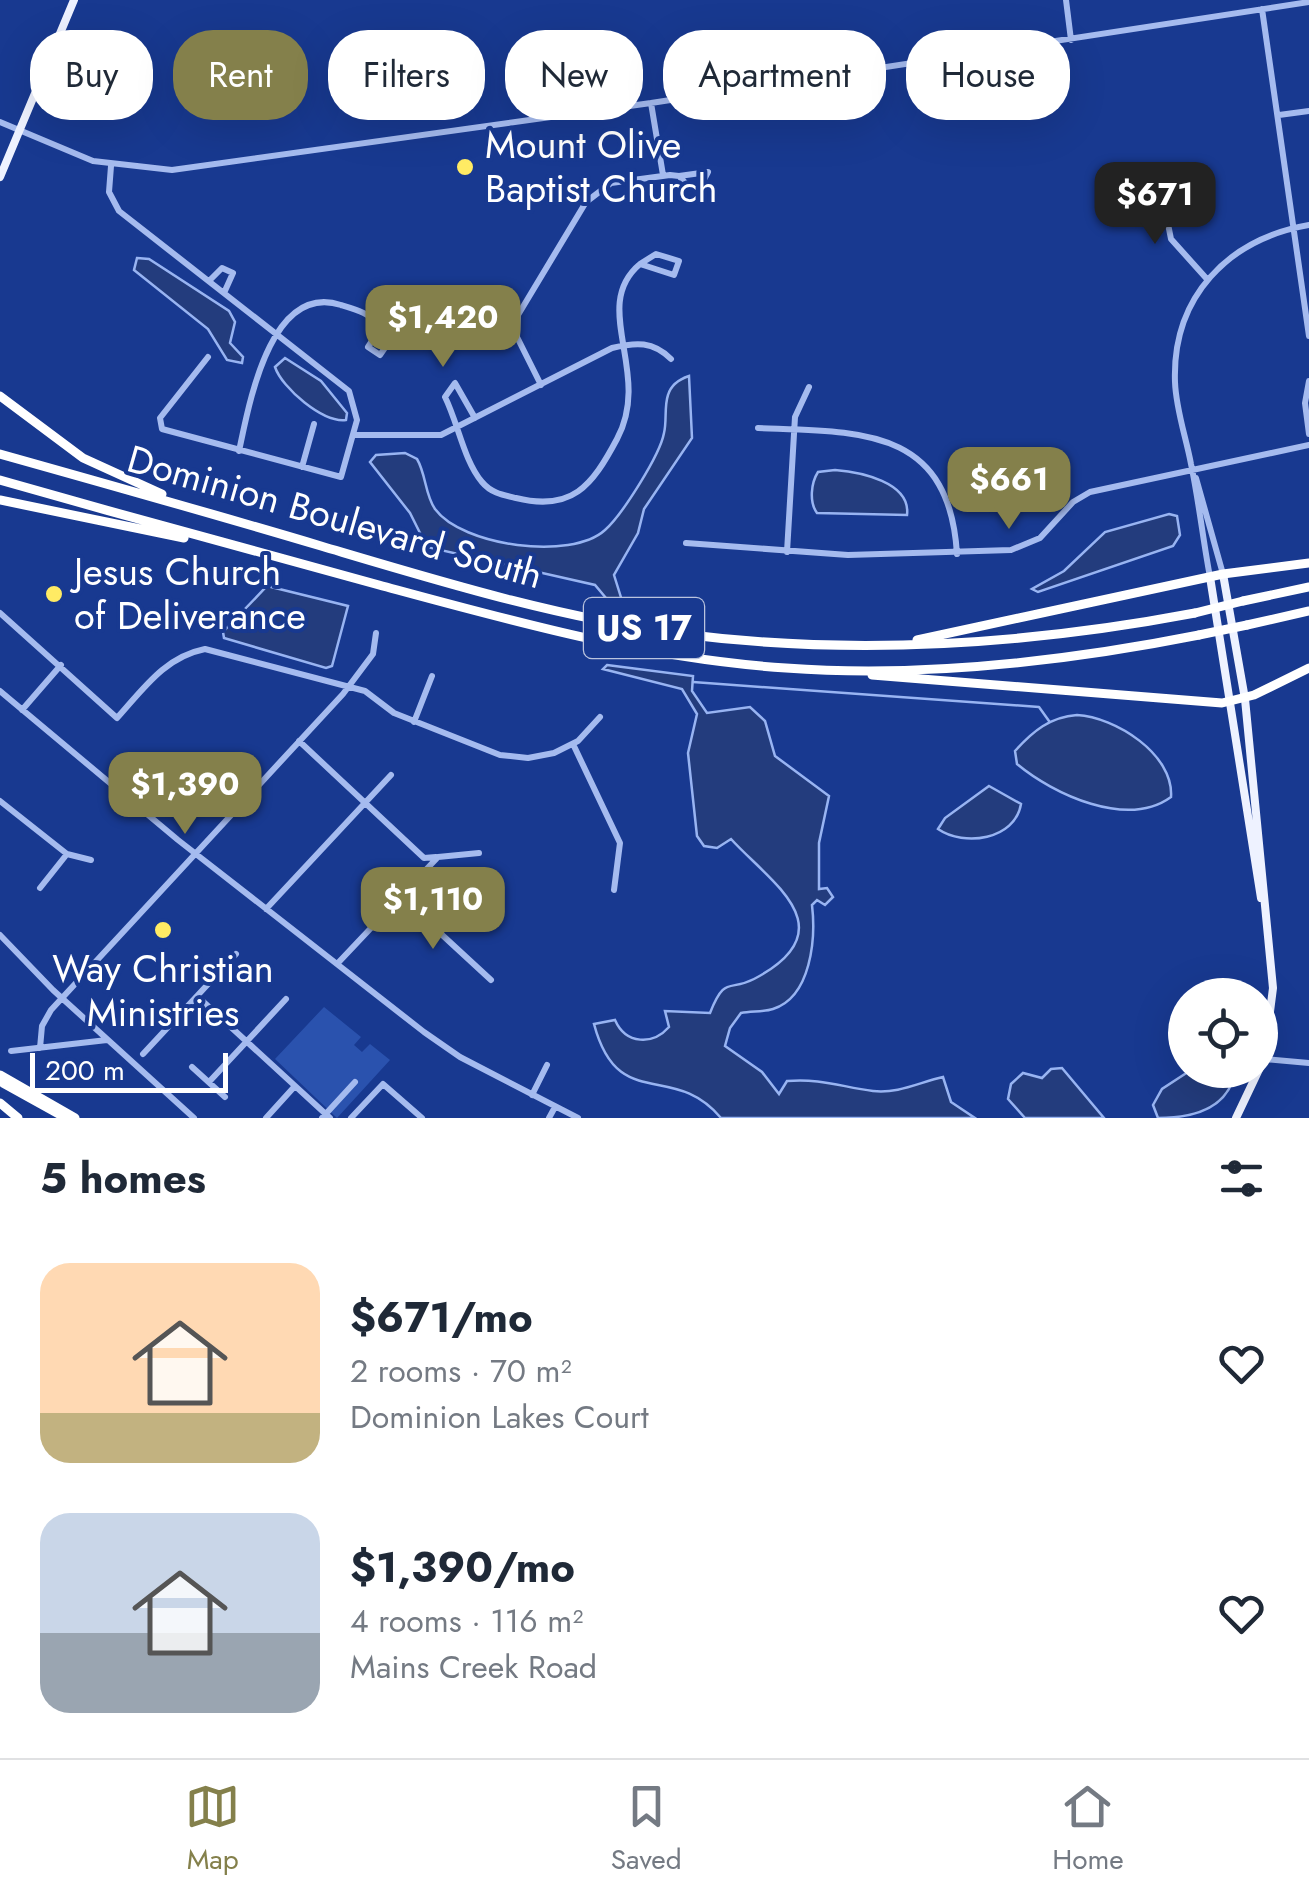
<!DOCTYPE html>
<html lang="en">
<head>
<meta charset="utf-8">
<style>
  body { margin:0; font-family:Jost,sans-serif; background:#f6f6f7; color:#1f2937; height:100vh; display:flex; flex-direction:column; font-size:38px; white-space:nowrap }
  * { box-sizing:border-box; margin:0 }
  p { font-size:32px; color:#747a83 }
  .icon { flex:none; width:55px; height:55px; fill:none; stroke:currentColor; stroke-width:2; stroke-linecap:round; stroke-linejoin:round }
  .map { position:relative; height:1118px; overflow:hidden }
  .panel { display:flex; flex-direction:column; background:#fff; flex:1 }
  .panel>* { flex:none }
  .guide { position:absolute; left:30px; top:30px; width:1250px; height:90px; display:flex; gap:20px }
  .fabs { position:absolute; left:1168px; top:978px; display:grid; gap:20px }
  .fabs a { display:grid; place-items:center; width:110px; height:110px; border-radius:50%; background:#fff; box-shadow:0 10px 40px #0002; font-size:50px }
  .scale { position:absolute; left:30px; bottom:25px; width:198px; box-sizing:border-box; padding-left:10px; border:5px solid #fff; border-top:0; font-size:28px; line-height:35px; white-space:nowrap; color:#fff; -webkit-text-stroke:8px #183990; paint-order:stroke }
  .price { position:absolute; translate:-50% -85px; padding:0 22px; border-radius:20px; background:#84804b; color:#fff; font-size:32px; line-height:65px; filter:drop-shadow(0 2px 5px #0008) }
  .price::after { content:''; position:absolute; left:50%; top:60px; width:30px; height:22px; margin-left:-15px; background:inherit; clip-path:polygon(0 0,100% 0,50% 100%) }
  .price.current { background:#222; color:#fff }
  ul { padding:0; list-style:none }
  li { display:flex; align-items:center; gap:30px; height:250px; padding:0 40px }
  li span { display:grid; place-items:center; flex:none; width:280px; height:200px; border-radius:30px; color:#555 }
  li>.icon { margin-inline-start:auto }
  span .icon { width:120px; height:120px; fill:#fffc; stroke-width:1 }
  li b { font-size:42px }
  h2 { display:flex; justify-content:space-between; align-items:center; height:120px; padding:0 40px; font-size:42px }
  .pill { padding:0 35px; border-radius:40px; background:#fff; box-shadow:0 10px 40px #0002; font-size:35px; line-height:90px }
  .pill.current { background:#84804b; color:#fff }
  .dock { display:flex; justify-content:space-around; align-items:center; height:140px; border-top:2px solid #e0e1e3; background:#fff; font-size:28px; color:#747a83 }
  .dock a { display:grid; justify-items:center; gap:5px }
  .dock .current { color:#84804b }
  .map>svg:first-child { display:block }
  .green { fill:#2a52ae }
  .water { fill:#233c7d; stroke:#98b4f2; stroke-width:2.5 }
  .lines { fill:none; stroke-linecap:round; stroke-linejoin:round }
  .stream { stroke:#98b4f2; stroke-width:2.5 }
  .minor { stroke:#a5bbef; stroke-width:6 }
  .major { stroke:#eef2ff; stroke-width:8 }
  .highway { stroke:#fff; stroke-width:9 }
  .highway-bridge { stroke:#fff; stroke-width:9 }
  .poi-dot { fill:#ffeb64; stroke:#183990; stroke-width:4 }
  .labels { text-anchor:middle; stroke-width:8; stroke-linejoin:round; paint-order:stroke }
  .shield { fill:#183990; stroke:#bac4de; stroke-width:2.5 }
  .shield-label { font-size:35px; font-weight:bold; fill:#fff }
  .poi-label { font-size:38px; fill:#fff; stroke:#183990; text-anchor:start }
  .street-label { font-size:38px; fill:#fff; stroke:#183990 }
</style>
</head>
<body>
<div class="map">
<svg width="1309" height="1118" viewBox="0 0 1309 1118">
  <rect width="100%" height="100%" fill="#183990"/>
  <path class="green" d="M324,1007L361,1037L354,1045L362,1052L370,1044L390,1060L337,1118L275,1059Z"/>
  <path class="water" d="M137,258L149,259L229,311L235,322L230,343L243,357L242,363L227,360L208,329L134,270Z
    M285,358L321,381L347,413L346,420C323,423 282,388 275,367Z
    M689,376L692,438L644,509L638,533L614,575L624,607L611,604L595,585L427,547L410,513L370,462L376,455L405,453L417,459C426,474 425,495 435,509C462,546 571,561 605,530C622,515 660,455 664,433C667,421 664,407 668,395C671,385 680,379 689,376Z
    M835,470C860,472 911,482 907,515L817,513C809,502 811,483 818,472Z
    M1169,514L1177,516L1180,535L1173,546L1038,592L1032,589L1064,571L1105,532Z
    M267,586L348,606L332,666L326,668L224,638L223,632Z
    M607,665L693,676L692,691L707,713L750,707L765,721L775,756L829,796L819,843V889L827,888L833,897L825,905L817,900L812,905C816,939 811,997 773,1009C764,1012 751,1011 741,1013L730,1028L725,1046L762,1072L779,1094L787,1081C820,1078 842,1087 873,1091C898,1094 920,1082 943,1077L951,1102L975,1118H721C673,1060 618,1114 594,1024L615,1020C626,1045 653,1045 669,1027L665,1011L710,1013C725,975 729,992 754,979C849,929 770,882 731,839L717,848L704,846L697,836L688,753L697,714L682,689L603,669Z
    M1077,715C1115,717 1174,754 1171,797C1127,829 1053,794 1017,764L1015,751C1033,731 1050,717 1077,715Z
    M989,786L1021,804C1015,840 964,847 938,829L945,818Z
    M1062,1068L1104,1118H1025L1008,1099L1011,1084L1023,1073L1042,1078L1051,1069Z
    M1191,1070L1235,1073C1227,1110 1190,1118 1158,1118L1153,1105L1162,1089Z"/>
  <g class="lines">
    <path class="stream" d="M693,682L1039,707L1049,721"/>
    <path class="minor" d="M1066,0L1071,40
      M1262,9L1309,336
      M651,103L663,175
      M1279,115L1309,111
      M0,122L93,161L172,170L651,103L1309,2
      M111,166L109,192L119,211L349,391L357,420L341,477L162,429L160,418L208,357
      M1161,189L1171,239L1206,278
      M209,281L222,268L233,273L224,293
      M1309,381L1305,403L1309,434
      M541,385L517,337L518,315L586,202L611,183L670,175L679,176L690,188L700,187L708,172L679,176
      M475,418L455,383L445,397C458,423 464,461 482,482C491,493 503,495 516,498C572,512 592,486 617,439C653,372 589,307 640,264L674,275L679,261L656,254L640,264
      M758,428C859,432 949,426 957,554
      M353,435H441L612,348C636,342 653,341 671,359
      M239,451C249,405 270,282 341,305C358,310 369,313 381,327L368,347L380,355L391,339L381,327
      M302,467L314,424
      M1196,478L1223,574
      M686,543L848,555L1011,550L1040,538L1073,502L1090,492L1309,445
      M787,552L795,417L809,387
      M1210,577C1203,540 1199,502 1191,464C1186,437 1176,410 1175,382C1172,297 1228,239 1309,225
      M0,613L117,718C144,688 165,657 205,649L365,691L394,713L500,755L528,758L554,753L578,741L600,717
      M0,691L178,840L424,1032L460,1057L578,1118
      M22,710L61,665
      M414,722L432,676
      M299,741L424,858L436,857
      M573,744L620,843L614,890
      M0,801L67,854L91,860
      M40,888L67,854
      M401,897L491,980
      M266,909L391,775
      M0,935L53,990L194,1118
      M337,964L438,857L479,853
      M197,996L236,954
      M40,1048L42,1026L51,1010L343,694L373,654L376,633
      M11,1051L107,1040
      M143,1054L197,996L330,1118
      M1264,1059L1309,1063
      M192,1067L225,1097
      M209,1082L286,999
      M532,1095L547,1065
      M266,1118L295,1086
      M322,1118L355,1082
      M351,1118L383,1084L422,1118
      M549,1118L555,1107"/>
    <path class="major" d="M0,177L74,0
      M1223,574L1245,699L1273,988L1264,1059L1236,1118
      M1210,577L1261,898"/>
    <path class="highway" d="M0,396L83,458L162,494
      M0,454C107,484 214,514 321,546C439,581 559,618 682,634C854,656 1026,645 1195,613
      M0,480C126,516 252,551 379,585C512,621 647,659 786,668C924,678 1063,662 1199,635
      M0,500L184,538
      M1243,601L1309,587
      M1247,625L1309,611
      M917,640L1223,574L1309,563
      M872,675L1222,703L1254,695L1309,668
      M0,1075L75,1118
      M3,1083L66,1118
      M0,1103L18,1118"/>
    <path class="highway-bridge" d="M1195,613L1243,601
      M1199,635L1247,625"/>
  </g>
  <g class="poi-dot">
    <circle cx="465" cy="167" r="10"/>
    <circle cx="54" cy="594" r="10"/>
    <circle cx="163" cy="930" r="10"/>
  </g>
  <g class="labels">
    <rect class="shield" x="584" y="598" width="120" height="60" rx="8"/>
    <g class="shield-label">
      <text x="644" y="640">US 17</text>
    </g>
    <g class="poi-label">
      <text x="485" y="158">Mount Olive<tspan x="485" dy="44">Baptist Church</tspan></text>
      <text x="74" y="585">Jesus Church<tspan x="74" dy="44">of Deliverance</tspan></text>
      <text x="163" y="982" text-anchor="middle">Way Christian<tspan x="163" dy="44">Ministries</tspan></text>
    </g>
    <g class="street-label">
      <text transform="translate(335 517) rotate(16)" y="13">Dominion Boulevard South</text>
    </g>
  </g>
</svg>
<div class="fabs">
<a><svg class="icon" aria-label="locate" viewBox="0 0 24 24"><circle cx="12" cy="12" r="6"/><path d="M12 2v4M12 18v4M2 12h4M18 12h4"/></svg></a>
</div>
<div class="scale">200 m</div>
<b class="price current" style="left:1155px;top:247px">$671</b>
<b class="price" style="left:443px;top:370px">$1,420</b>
<b class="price" style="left:1009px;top:532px">$661</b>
<b class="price" style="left:185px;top:837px">$1,390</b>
<b class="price" style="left:433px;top:952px">$1,110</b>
<div class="guide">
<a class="pill">Buy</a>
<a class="pill current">Rent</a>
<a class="pill">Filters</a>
<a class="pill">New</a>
<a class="pill">Apartment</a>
<a class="pill">House</a>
</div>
</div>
<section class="panel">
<h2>5 homes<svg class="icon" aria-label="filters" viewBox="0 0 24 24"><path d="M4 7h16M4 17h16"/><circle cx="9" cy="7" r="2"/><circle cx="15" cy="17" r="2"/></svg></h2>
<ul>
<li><span style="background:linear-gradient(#ffd9b3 75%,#c2b280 0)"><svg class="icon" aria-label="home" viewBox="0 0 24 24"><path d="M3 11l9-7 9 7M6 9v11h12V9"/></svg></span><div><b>$671/mo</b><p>2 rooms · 70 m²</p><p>Dominion Lakes Court</p></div><svg class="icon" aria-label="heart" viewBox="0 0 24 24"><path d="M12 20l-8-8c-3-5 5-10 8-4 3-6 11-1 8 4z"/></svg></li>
<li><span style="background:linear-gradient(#c9d6e8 60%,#9aa5b1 0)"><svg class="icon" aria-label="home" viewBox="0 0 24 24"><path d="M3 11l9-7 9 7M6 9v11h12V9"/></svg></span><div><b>$1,390/mo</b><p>4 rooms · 116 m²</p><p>Mains Creek Road</p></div><svg class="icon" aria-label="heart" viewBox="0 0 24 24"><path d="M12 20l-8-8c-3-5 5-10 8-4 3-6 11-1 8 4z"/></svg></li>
</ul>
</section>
<nav class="dock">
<a class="current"><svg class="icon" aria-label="map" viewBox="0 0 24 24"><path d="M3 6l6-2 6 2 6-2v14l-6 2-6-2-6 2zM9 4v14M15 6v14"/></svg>Map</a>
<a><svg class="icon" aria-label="saved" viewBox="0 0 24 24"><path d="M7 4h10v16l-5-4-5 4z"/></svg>Saved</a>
<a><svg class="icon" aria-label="home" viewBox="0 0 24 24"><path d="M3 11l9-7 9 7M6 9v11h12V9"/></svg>Home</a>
</nav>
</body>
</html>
